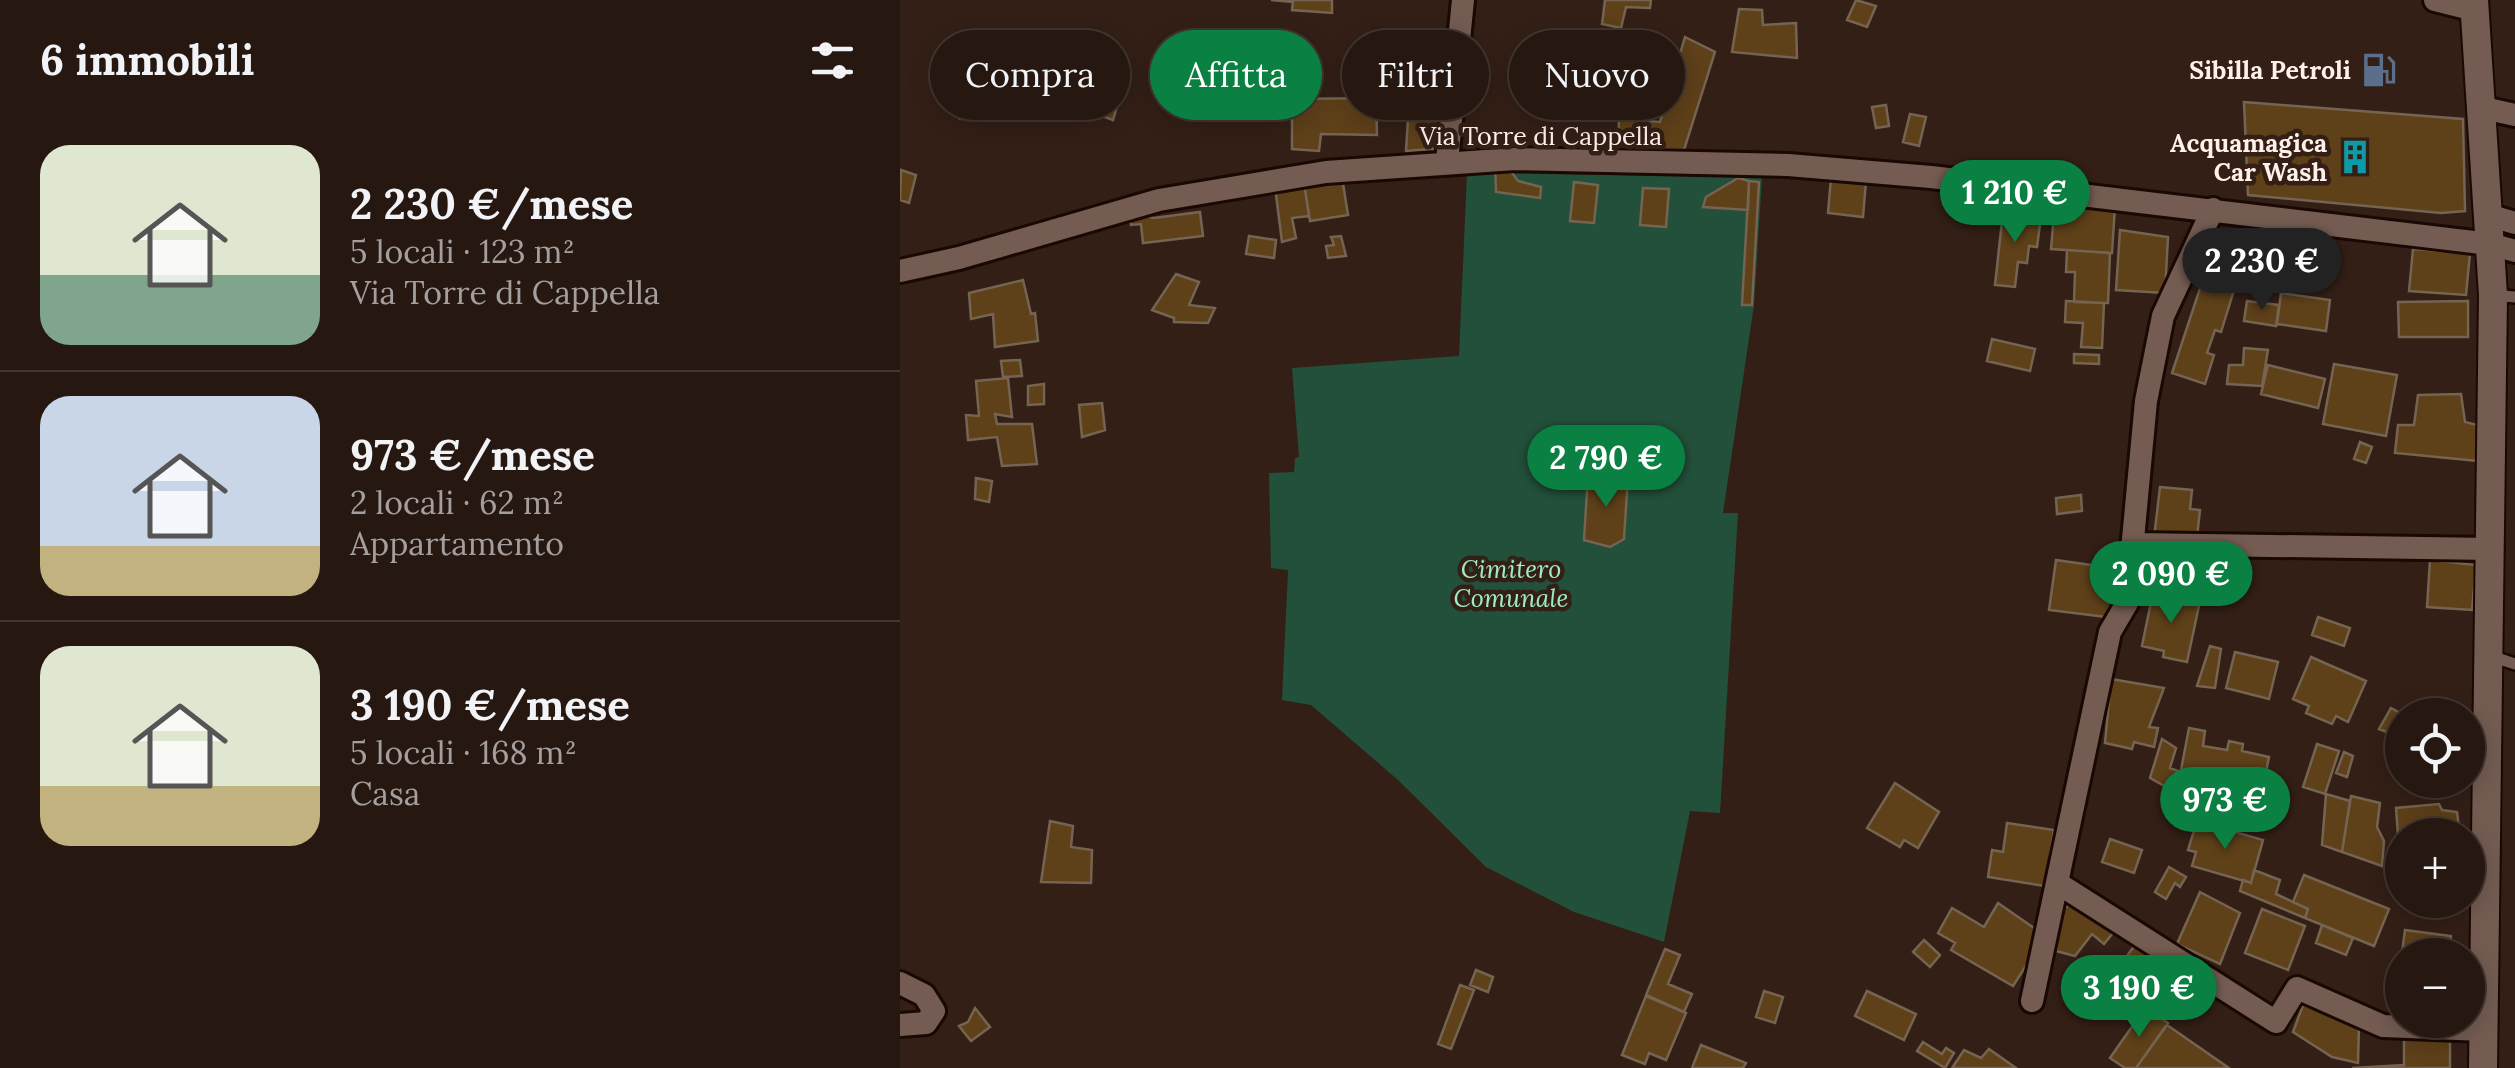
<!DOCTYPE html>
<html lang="it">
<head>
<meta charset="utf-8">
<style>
  body { margin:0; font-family:Lora,serif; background:#2e2019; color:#f1f3f6; height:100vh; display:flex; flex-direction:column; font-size:38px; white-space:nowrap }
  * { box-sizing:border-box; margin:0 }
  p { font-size:32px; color:#a49f9f }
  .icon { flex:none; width:55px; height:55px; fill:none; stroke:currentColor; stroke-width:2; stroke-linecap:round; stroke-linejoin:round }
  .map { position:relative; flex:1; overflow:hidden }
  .panel { display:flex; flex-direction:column; background:#261710; width:900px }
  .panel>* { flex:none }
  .hud { position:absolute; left:30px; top:30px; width:950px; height:90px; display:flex; gap:20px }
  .buttons { position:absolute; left:1485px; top:698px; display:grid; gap:20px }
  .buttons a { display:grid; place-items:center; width:100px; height:100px; border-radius:50%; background:#261710; box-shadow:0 5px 25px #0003,0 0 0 2px #423630; font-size:50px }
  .price { position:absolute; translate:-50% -85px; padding:0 22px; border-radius:35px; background:#0b8043; color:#fff; font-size:32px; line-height:65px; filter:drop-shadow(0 2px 5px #0008) }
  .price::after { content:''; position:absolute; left:50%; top:60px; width:30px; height:22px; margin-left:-15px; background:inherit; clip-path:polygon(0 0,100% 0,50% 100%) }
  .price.active { background:#222; color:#fff }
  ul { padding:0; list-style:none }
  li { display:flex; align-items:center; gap:30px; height:250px; padding:0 40px }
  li+li { border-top:2px solid #423630 }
  li span { display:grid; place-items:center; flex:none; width:280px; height:200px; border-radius:30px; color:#555 }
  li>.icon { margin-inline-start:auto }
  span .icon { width:120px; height:120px; fill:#fffc; stroke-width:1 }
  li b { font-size:42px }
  h2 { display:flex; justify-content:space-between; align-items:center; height:120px; padding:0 40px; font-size:42px }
  .chip { padding:0 35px; border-radius:45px; background:#261710; box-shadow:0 5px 25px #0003,0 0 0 2px #423630; font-size:35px; line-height:90px }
  .chip.active { background:#0b8043; color:#fff }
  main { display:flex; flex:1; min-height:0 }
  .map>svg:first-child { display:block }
  .green { fill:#23503a }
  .building { fill:#5e4019; stroke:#746451; stroke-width:2.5 }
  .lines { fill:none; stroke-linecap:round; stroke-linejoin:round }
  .service-casing { stroke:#1a0803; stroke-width:16 }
  .minor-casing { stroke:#1a0803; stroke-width:28 }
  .tertiary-casing { stroke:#1a0803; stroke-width:32 }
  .service { stroke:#745c52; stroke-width:11 }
  .minor { stroke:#745c52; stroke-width:22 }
  .tertiary { stroke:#745c52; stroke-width:28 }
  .labels { text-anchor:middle; stroke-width:9; stroke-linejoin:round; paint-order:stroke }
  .poi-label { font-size:25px; font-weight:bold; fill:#fff0ea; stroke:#331f16; text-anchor:end }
  .street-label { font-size:25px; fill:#fff0ea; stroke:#331f16 }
  .park-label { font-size:25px; font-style:italic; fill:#9eedc3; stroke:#331f16 }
</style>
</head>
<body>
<main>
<section class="panel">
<h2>6 immobili<svg class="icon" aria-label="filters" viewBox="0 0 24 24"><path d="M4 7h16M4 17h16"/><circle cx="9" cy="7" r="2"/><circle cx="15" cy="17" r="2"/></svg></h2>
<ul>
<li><span style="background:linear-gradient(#dfe7d0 65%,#7fa58c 0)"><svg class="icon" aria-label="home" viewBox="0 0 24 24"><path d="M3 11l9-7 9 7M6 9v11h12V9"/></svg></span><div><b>2 230 €/mese</b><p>5 locali · 123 m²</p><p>Via Torre di Cappella</p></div></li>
<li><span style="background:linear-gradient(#c9d6e8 75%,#c2b280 0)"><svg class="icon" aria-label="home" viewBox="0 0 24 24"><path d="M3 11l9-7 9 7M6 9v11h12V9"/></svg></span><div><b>973 €/mese</b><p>2 locali · 62 m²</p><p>Appartamento</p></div></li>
<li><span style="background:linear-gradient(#dfe7d0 70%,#c2b280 0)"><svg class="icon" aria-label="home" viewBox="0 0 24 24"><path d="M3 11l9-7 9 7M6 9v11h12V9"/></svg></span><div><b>3 190 €/mese</b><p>5 locali · 168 m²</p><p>Casa</p></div></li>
</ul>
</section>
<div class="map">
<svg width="1615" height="1068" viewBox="0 0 1615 1068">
  <rect width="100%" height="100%" fill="#331f16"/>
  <path class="green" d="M567,173L862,177L854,305L823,513H838L820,813L790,811L764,942L674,912L586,867L498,780L411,705L382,700L388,570L371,568L369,473L394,472L395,458L399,457L392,368L559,356Z"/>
  <path class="building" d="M371,0H432V13L392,10L393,2Z
    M705,0H751L750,8L726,7L721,28L702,24Z
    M956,0L976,6L967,27L947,20Z
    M839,9L862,10L863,25L896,23L897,58L832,52Z
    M785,37L815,52L784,150L718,148L719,119L760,122Z
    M116,38L120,116L60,119L59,42Z
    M118,55L134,56L136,97H119Z
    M532,70L531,86L549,90L542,148L506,151L509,103H504L503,76Z
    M208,81L223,86L213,120L197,114Z
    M476,98L477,135L421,134L419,151L392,149V99Z
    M1344,102L1563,119L1565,211L1541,213L1348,195Z
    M986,105L989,126L976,128L972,107Z
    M1010,114L1026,117L1019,146L1003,142Z
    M595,164L607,166L618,181L641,187L640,198L596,192Z
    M1,170L16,175L9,203L0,200Z
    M442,177L448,215L410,221L404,183Z
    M838,178L849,181L848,210L803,207L806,197Z
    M931,178L966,181L963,217L928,213Z
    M849,181L859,182L852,305H842Z
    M674,182L698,185L694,223L670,221Z
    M404,183L409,216L392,218L396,238L382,242L375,187Z
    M743,188L769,189L766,227L740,225Z
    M1155,202L1215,206L1212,253L1151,249Z
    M229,211L254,218L300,212L303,236L243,243L241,224L231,225Z
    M1103,212L1141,217L1137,247L1129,246L1127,263L1118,262L1115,287L1095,285Z
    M1220,230L1268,237L1265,293L1216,290Z
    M349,236L376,240L374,258L346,254Z
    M441,236L446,256L428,258L426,246L434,245L431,237Z
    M1513,249L1570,253L1566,295L1509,291Z
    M1167,250L1210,253L1208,303L1174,302L1175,272H1166Z
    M1308,264L1339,274L1321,332L1315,330L1307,353L1314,355L1305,384L1272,373Z
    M276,274L299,282L289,305L315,308L308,323L274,322V318L252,310Z
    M123,280L131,314L135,313L138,341L95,347L93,314L71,319L69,293Z
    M1381,293L1430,300L1426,331L1377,324Z
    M1166,301L1204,303L1202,348L1181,347L1183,323L1165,322Z
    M1347,301L1379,305L1376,326L1344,321Z
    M1568,301V337H1499L1498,302Z
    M1092,339L1135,349L1130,371L1087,361Z
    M1344,348L1368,350L1362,386L1327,384L1329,365H1343Z
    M1174,354L1199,355V364L1174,363Z
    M120,360L122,376L103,377L101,361Z
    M1434,364L1497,375L1486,436L1423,424Z
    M1368,365L1425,379L1418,408L1361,394Z
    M108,378L112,417L95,414L97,424H132L137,464L102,466L97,437L68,440L66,415L79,416L76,381Z
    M144,384V404L128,405V386Z
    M1561,394L1565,422L1577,425L1579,461L1495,453L1498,425H1514L1518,395Z
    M202,403L205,430L182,437L179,405Z
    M1460,442L1472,447L1466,463L1454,459Z
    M688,475L728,477L724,539L710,547L684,540Z
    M76,478L92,481L89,502L75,499Z
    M1260,487L1292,490L1290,509L1300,510L1297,537L1254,538Z
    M1181,495L1182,511L1157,514L1156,498Z
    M1156,560L1213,568L1208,602L1217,603L1215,618L1149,610Z
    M1530,560L1576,565L1572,610L1527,607Z
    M1253,592L1300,601L1287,662L1263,657L1264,651L1242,646Z
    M1418,617L1450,628L1444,646L1412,635Z
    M1310,646L1321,649L1315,688L1297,686Z
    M1335,652L1378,662L1369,699L1326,688Z
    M1411,657L1466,681L1448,722L1436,716L1432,724L1406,713L1409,706L1393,699Z
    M1211,679L1264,688L1249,727L1258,728L1254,747L1234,742L1232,749L1205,743Z
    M1491,708L1504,715L1499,744L1490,738L1492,734L1479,729Z
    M1289,728L1305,731L1303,746L1327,750L1329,741L1343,744L1342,751L1369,757L1362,792L1318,783L1319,777L1281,770Z
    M1262,739L1276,748L1270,768L1281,772L1275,792L1250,778Z
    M1417,744L1439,751L1425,794L1403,787Z
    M1444,752L1453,756L1447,777L1436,773Z
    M995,783L1039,812L1018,848L1004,840L1000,847L967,828Z
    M1321,791L1335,798L1331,814L1312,809Z
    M1426,794L1450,801L1442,852L1422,845Z
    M1451,796L1480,803L1477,827L1484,841L1482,866L1442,852Z
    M1539,804L1542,810L1557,812L1560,835H1502L1501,877L1496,808Z
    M150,821L173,826L171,847L192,850L191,883L141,882Z
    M1297,821L1363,840L1351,883L1292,866L1296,852L1288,850Z
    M1107,823L1154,830L1145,886L1088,877L1092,850L1103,852Z
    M1210,839L1242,850L1234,873L1202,862Z
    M1269,867L1286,877L1280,887L1275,883L1266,899L1255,892Z
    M1354,870L1380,880L1376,894L1408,909L1405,918L1340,891L1343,880L1351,883Z
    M1404,875L1489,909L1474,946L1405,918L1408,909L1393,902Z
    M1300,892L1340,913L1320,964L1277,944Z
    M1098,903L1137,930L1133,938L1136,950L1113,986L1051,950L1055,943L1038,933L1052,908L1084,927Z
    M1175,904L1213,933L1204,944L1192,934L1175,956L1156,951L1162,908Z
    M1362,909L1405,926L1388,970L1345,953Z
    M1422,925L1453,938L1446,955L1416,943Z
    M1505,930L1551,936L1549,955L1502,952Z
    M1024,940L1040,955L1030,967L1013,952Z
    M1235,945L1255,959L1237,985L1216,971Z
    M765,949L780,955L768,984L792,994L784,1012L746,995Z
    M576,970L593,977L588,992L570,985Z
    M1502,970V1020L1493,1021L1491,971Z
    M560,985L574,990L551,1049L538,1044Z
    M864,991L883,997L875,1023L856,1017Z
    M967,991L1016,1014L1004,1040L955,1016Z
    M746,996L786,1013L766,1060L749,1053L745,1064L722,1055Z
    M1403,1005L1459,1025L1458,1063L1432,1057L1393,1032Z
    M75,1008L90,1027L71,1041L59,1026L68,1022Z
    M1245,1008L1268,1023L1236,1068H1225L1210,1058Z
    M1267,1025L1329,1068H1236Z
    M1504,1031L1550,1033V1068H1452L1504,1065Z
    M1023,1042L1042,1054L1046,1048L1054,1053L1045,1068L1017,1051Z
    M801,1045L846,1063L843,1068H792Z
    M1089,1049L1116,1068H1052L1064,1050L1081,1058Z"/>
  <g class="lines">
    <g class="service-casing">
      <path id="service" d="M1593,295L1615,297
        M1591,656L1615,664"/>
    </g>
    <g class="minor-casing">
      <path id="minor" d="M1535,0L1575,10
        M1579,107L1615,115
        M547,161L563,0
        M1588,215L1615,223
        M0,271L59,258L259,200L426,172L615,159L888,165L1031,177L1590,244L1615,251
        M1234,544L1592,549
        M1159,884L1376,1022L1397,988L1483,1026L1584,1030
        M0,983L24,995L34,1011L26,1023L0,1025
        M1132,1001L1210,632L1227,603L1246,401L1263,316L1313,209"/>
    </g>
    <g class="tertiary-casing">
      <path id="tertiary" d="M1574,0L1593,295L1583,1068"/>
    </g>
    <use href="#service" class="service"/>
    <use href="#minor" class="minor"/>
    <use href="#tertiary" class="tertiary"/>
  </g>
  <defs>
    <g id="fuel-bare" transform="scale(2.7)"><path d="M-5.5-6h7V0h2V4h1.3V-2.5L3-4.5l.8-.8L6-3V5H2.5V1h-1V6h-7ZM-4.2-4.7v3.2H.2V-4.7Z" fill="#5c6f8a" stroke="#331f16" stroke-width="2.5" paint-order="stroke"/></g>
    <g id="building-bare" transform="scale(2.7)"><path d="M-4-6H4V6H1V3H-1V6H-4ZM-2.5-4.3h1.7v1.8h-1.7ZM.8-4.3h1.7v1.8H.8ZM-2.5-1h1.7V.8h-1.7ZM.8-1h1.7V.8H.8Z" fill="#0f9aa8" stroke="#331f16" stroke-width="2.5" paint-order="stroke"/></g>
  </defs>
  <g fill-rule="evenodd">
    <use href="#fuel-bare" x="1479" y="70"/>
    <use href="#building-bare" x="1455" y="157"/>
  </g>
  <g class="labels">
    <g class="poi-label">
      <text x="1451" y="79">Sibilla Petroli</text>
      <text x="1427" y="152">Acquamagica<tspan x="1427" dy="29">Car Wash</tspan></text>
    </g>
    <g class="street-label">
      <text x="641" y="145">Via Torre di Cappella</text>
    </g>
    <g class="park-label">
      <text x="611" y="578">Cimitero<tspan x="611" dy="29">Comunale</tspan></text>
    </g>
  </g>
</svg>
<div class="buttons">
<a><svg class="icon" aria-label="locate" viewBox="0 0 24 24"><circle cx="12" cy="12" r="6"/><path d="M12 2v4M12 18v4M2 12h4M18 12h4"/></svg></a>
<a>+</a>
<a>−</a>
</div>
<b class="price" style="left:1115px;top:245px">1 210 €</b>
<b class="price active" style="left:1362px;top:313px">2 230 €</b>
<b class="price" style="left:706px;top:510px">2 790 €</b>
<b class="price" style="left:1271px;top:626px">2 090 €</b>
<b class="price" style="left:1325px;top:852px">973 €</b>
<b class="price" style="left:1239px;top:1040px">3 190 €</b>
<div class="hud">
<a class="chip">Compra</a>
<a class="chip active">Affitta</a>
<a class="chip">Filtri</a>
<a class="chip">Nuovo</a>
</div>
</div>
</main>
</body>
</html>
